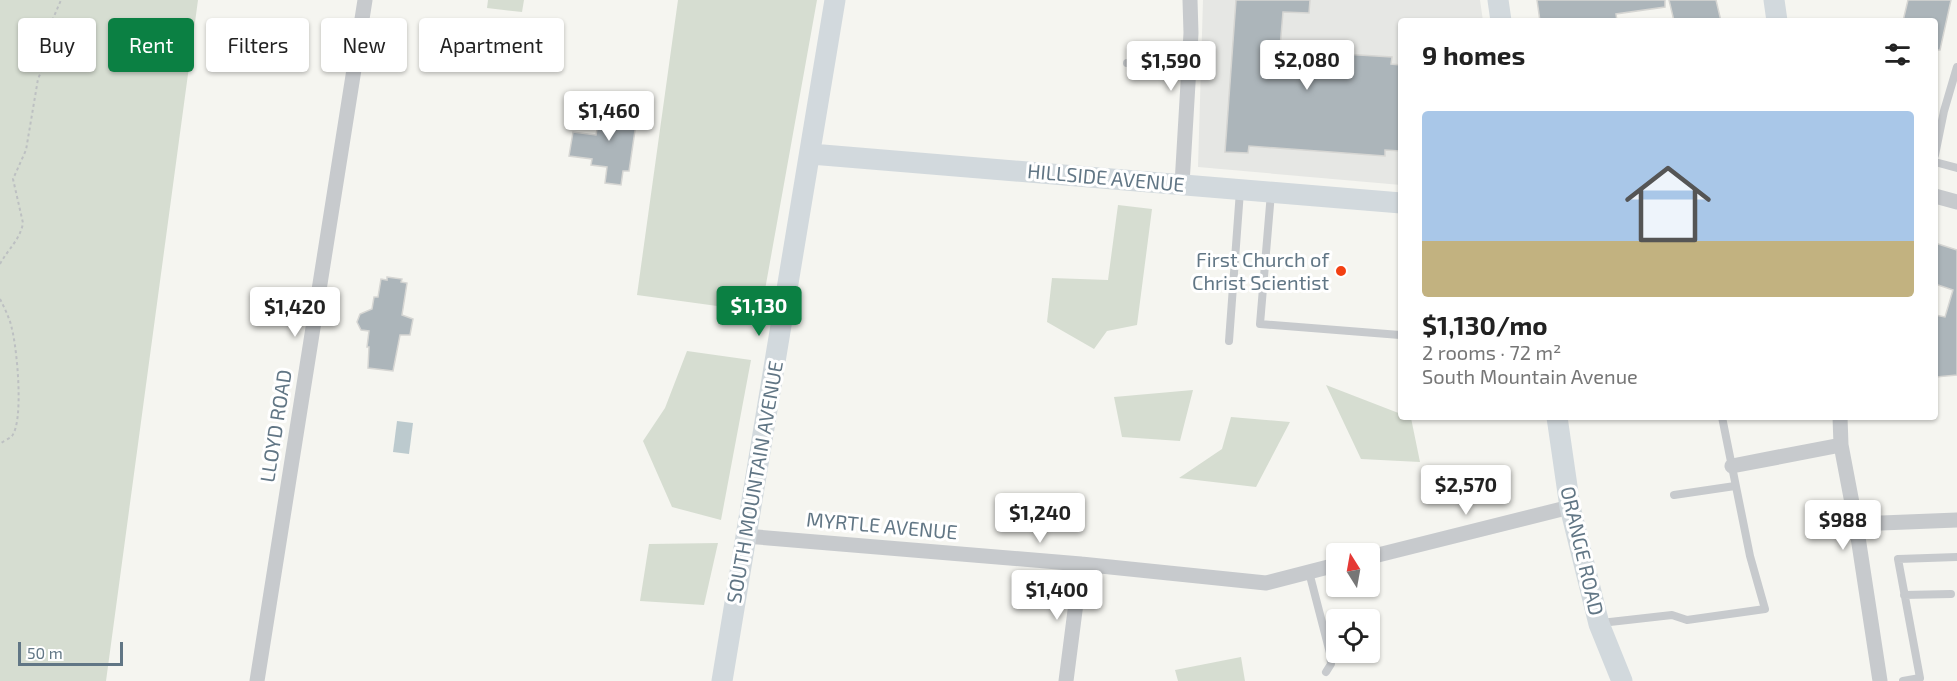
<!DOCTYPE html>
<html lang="en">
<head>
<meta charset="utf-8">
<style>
  body { margin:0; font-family:"Exo 2",sans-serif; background:#f6f6f6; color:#222; height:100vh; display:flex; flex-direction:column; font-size:22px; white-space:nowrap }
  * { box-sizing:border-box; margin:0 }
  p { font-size:20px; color:#767676 }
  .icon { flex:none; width:33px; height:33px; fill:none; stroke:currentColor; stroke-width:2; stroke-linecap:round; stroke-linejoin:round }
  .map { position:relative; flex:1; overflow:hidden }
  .details { position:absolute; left:1398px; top:18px; width:540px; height:402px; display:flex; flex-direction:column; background:#fff; border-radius:6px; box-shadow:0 2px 4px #0004 }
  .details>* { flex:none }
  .top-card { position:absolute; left:18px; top:18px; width:570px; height:54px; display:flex; gap:12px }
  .needle { width:39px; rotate:349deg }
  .controls { position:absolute; left:1326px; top:543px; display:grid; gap:12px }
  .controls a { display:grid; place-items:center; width:54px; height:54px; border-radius:6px; background:#fff; box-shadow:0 2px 4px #0004; font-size:30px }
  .scale { position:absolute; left:18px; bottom:15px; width:105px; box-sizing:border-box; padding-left:6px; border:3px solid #617685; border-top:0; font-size:16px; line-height:21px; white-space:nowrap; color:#617685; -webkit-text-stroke:4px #fff; paint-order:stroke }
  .price { position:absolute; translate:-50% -51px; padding:0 14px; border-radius:6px; background:#fff; color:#222; font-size:20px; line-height:39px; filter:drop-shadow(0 2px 3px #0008) }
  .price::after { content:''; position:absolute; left:50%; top:36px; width:18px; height:14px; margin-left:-9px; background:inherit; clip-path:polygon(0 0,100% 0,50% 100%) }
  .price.on { background:#0b8043; color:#fff }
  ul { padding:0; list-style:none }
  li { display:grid; align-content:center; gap:12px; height:318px; padding:0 24px }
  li+li { border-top:2px solid #e0e0e0 }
  li span { display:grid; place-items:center; height:186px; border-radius:6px; color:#555 }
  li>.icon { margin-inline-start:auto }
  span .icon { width:108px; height:108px; fill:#fffc; stroke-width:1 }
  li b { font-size:26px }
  h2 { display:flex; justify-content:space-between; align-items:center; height:72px; padding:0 24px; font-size:26px }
  .chip { padding:0 21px; border-radius:6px; background:#fff; box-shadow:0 2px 4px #0004; font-size:21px; line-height:54px }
  .chip.on { background:#0b8043; color:#fff }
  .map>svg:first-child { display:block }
  .built { fill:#e6e7e4 }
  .green { fill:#d6ddd1 }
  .water { fill:#bccace }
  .building { fill:#acb5ba; stroke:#d6d6d3; stroke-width:1.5 }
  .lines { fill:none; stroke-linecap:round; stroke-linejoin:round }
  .path { stroke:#bdc0c2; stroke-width:2; stroke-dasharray:3 3; stroke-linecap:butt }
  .lane { stroke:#c7cacd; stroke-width:8 }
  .street { stroke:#c7cacd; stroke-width:15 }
  .secondary { stroke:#d2d9dd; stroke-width:21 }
  .poi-dot { fill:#f34012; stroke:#fff; stroke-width:2 }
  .labels { text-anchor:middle; stroke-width:6; stroke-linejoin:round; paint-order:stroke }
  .street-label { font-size:20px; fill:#617685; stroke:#fff }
  .poi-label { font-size:20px; fill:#617685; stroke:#fff; text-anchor:end }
</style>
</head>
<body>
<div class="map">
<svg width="1957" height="681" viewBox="0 0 1957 681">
  <rect width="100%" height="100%" fill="#f5f5f0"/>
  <path class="built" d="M1203,0H1480L1483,21H1401V185L1198,167Z"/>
  <path class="green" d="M0,0H198L106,681H0Z
    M488,0H524L522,12L487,8Z
    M678,0H817L761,312L637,295Z
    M1118,205L1152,209L1137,325L1107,331L1094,349L1047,322L1052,278L1108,280Z
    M687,351L751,360L721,520L672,507L643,441L665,408Z
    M1326,385L1401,414V417L1411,418L1420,462L1361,459Z
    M1193,390L1180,441L1122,437L1114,397Z
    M1231,417L1290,422L1256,487L1179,478L1222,449Z
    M718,543L704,605L640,601L649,544Z
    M1241,657L1245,681H1178L1175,670Z"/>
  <path class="water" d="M397,421L413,423L409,454L393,452Z"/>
  <path class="building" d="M1236,0H1310L1309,13L1283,12L1280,48L1322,51L1323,48L1343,50V54L1392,57L1391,64L1401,65V151L1385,150V156L1249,146L1248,153L1225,152Z
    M1537,0H1665V7L1616,14L1617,21H1540Z
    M1669,0H1716L1721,21H1674Z
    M1908,0H1951L1940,50H1935V21H1903Z
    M601,104L638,110L629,171H623L621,185L605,183L607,167L591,165L592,159L569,156L573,132L596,135Z
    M1935,243L1957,250V375L1936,377L1935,315L1945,317L1953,290L1935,284Z
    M387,277L402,279L401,282L407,283L402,315L413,319L410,335H400L393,371L368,368L369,347H367L369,331L361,330L357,322L360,314L372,309L374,297H378L381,279L387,280Z"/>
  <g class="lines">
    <path class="path" d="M0,264C8,249 20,240 23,223L13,179L26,150L38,79L53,44L52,21L61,0
      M0,299C5,309 10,319 12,329C17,349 24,420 12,436C9,439 3,441 0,444"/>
    <path class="lane" d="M1127,63L1189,68
      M1935,155L1944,111L1957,67
      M1935,162L1957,168
      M1271,193L1260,324L1400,335
      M1229,341L1240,191
      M1674,495L1735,486
      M1309,572L1330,653L1331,664L1326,672
      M1904,595L1951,594
      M1601,623L1672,615L1687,620L1765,609L1750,556L1722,417
      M1903,681L1920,678L1898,559L1957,557"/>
    <path class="street" d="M1182,184L1191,33L1190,0
      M1935,196L1957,202
      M1840,417L1841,445L1856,524L1880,681
      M1732,466L1841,445
      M1856,524L1957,520
      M745,536L1081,564L1266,583L1336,565
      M1370,557L1570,507
      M257,681L365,0
      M1066,681L1081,564"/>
    <path class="secondary" d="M1498,0L1501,21
      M1774,0L1777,21
      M811,154L1401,203
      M1557,417L1570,507L1599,624L1622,681
      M722,681L835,0"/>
  </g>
  <circle class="poi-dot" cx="1341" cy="271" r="6"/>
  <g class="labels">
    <g class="street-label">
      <text transform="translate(1106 178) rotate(5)" y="7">HILLSIDE AVENUE</text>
      <text transform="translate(276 426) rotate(-81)" y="7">LLOYD ROAD</text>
      <text transform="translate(755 482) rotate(-80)" y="7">SOUTH MOUNTAIN AVENUE</text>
      <text transform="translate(882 526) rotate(5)" y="7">MYRTLE AVENUE</text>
      <text transform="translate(1582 551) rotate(77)" y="7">ORANGE ROAD</text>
    </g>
    <g class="poi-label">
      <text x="1329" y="267">First Church of<tspan x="1329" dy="23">Christ Scientist</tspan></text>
    </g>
  </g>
</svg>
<div class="controls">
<a><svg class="needle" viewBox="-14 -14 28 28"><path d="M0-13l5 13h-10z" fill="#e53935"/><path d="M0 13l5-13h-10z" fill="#767676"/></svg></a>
<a><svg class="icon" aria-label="locate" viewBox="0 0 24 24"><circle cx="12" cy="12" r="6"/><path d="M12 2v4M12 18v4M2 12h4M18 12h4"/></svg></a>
</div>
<div class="scale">50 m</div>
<b class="price" style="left:1307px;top:91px">$2,080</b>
<b class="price" style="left:1171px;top:92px">$1,590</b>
<b class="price" style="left:609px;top:142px">$1,460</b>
<b class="price on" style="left:759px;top:337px">$1,130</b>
<b class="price" style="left:295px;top:338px">$1,420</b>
<b class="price" style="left:1466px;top:516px">$2,570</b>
<b class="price" style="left:1040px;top:544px">$1,240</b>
<b class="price" style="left:1843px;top:551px">$988</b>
<b class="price" style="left:1057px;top:621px">$1,400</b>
<div class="top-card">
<a class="chip">Buy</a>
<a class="chip on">Rent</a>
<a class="chip">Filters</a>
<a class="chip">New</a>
<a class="chip">Apartment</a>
</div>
<section class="details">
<h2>9 homes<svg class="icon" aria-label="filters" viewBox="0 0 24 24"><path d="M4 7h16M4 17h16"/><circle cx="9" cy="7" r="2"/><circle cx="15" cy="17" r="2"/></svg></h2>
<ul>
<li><span style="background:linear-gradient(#a9c7e8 70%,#c2b280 0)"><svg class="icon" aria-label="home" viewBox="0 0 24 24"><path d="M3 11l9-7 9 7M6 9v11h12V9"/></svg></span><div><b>$1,130/mo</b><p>2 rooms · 72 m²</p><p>South Mountain Avenue</p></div></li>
</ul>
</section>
</div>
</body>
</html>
